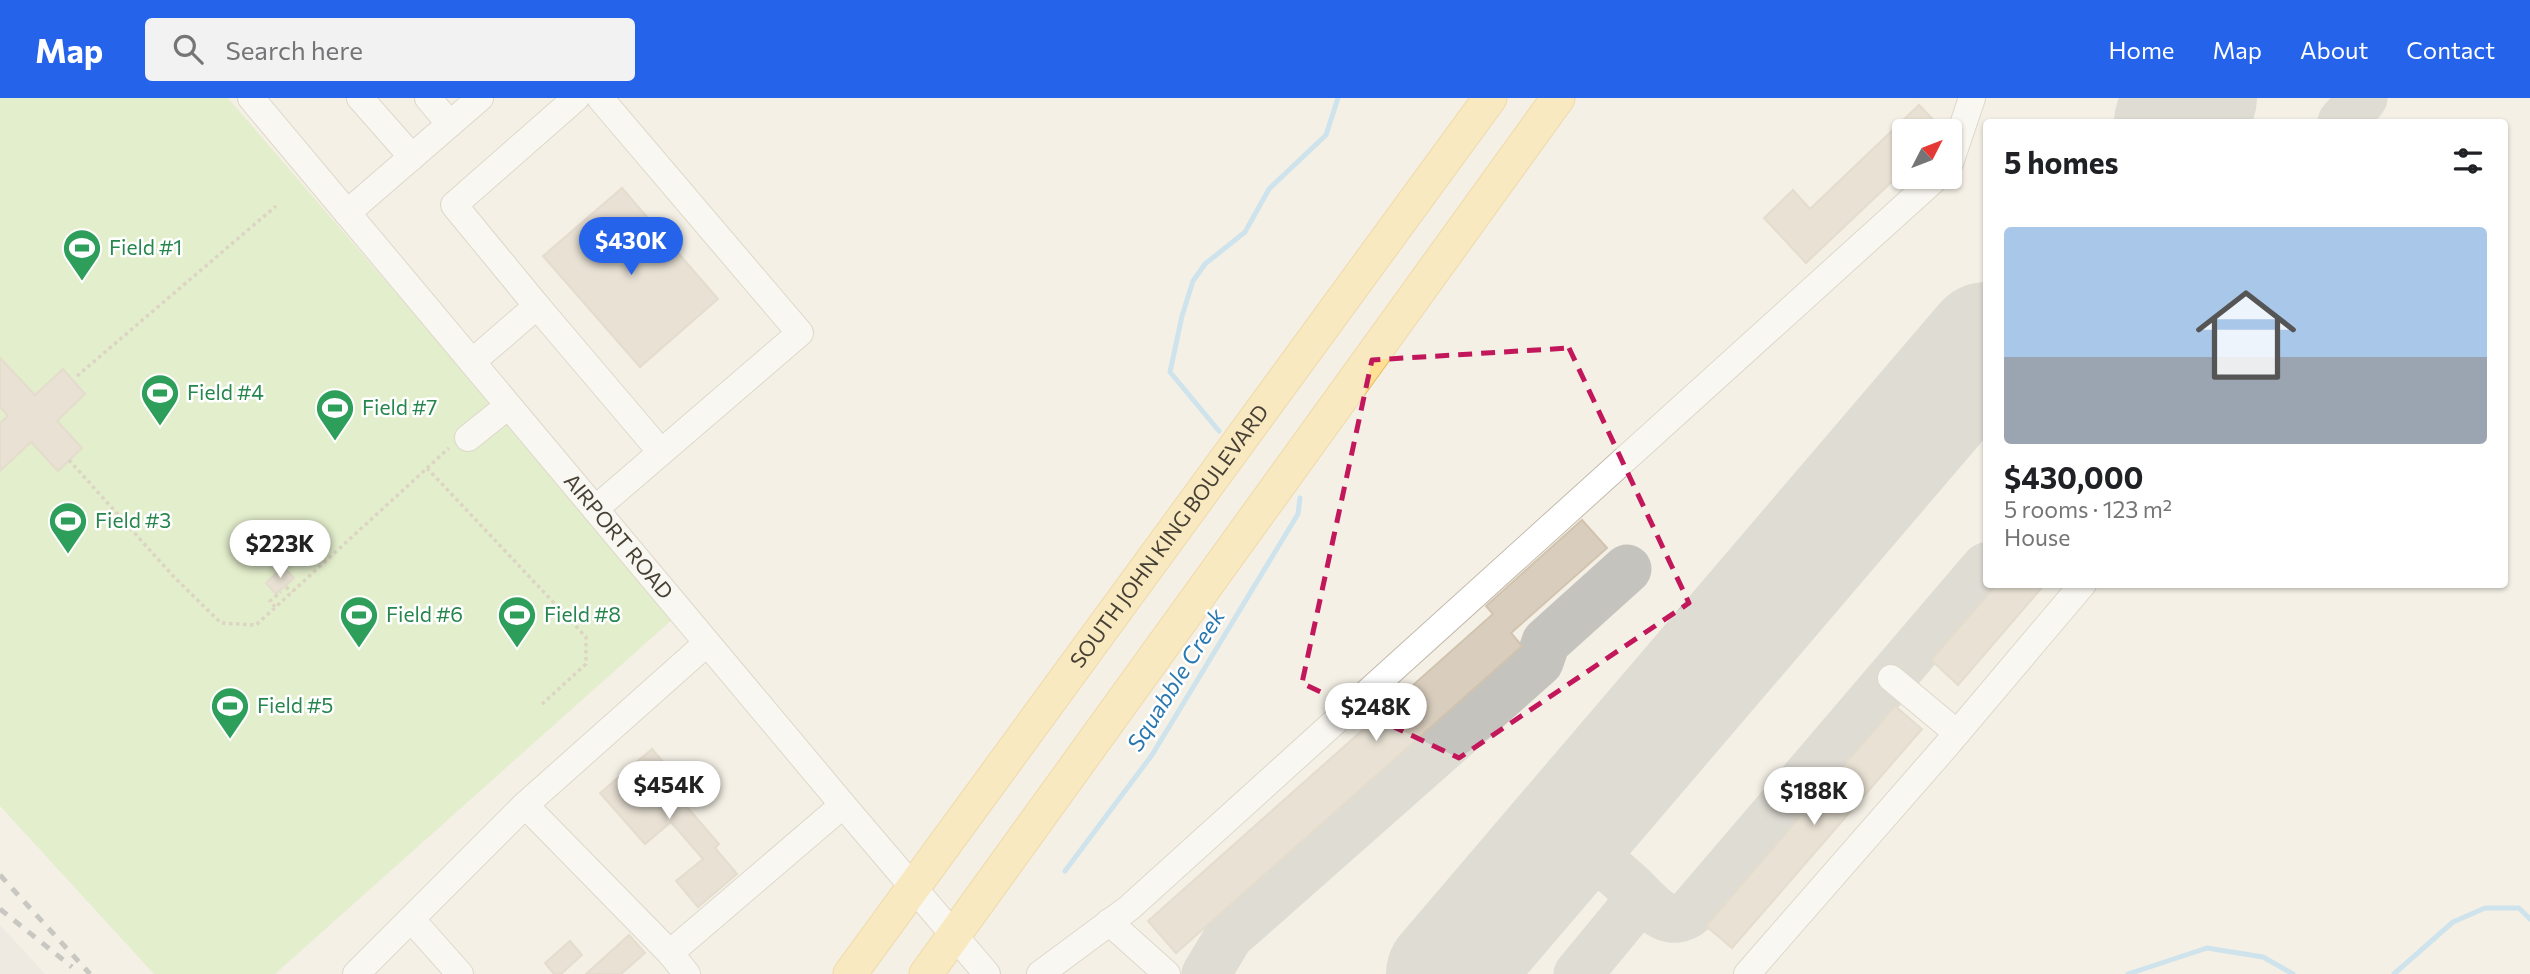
<!DOCTYPE html>
<html lang="en">
<head>
<meta charset="utf-8">
<style>
  body { margin:0; font-family:Commissioner,sans-serif; background:#f2f2f2; color:#202124; height:100vh; display:flex; flex-direction:column; font-size:26px; white-space:nowrap }
  * { box-sizing:border-box; margin:0 }
  p { font-size:23px; color:#757577 }
  .icon { flex:none; width:38px; height:38px; fill:none; stroke:currentColor; stroke-width:2; stroke-linecap:round; stroke-linejoin:round }
  .map { position:relative; flex:1; overflow:hidden }
  .details { position:absolute; left:1983px; top:21px; width:525px; height:469px; display:flex; flex-direction:column; background:#fff; border-radius:7px; box-shadow:0 2px 5px #0004 }
  .details>* { flex:none }
  .needle { width:46px; rotate:48deg }
  .buttons { position:absolute; left:1892px; top:21px; display:grid; gap:14px }
  .buttons a { display:grid; place-items:center; width:70px; height:70px; border-radius:7px; background:#fff; box-shadow:0 2px 5px #0004; font-size:35px }
  .price { position:absolute; translate:-50% -60px; padding:0 16px; border-radius:24px; background:#fff; color:#222; font-size:23px; line-height:46px; filter:drop-shadow(0 2px 4px #0008) }
  .price::after { content:''; position:absolute; left:50%; top:42px; width:21px; height:16px; margin-left:-10px; background:inherit; clip-path:polygon(0 0,100% 0,50% 100%) }
  .price.selected { background:#2563eb; color:#fff }
  ul { padding:0; list-style:none }
  li { display:grid; align-content:center; gap:14px; height:371px; padding:0 21px }
  li+li { border-top:2px solid #e0e0e0 }
  li span { display:grid; place-items:center; height:217px; border-radius:7px; color:#555 }
  li>.icon { margin-inline-start:auto }
  span .icon { width:126px; height:126px; fill:#fffc; stroke-width:1 }
  li b { font-size:30px }
  h2 { display:flex; justify-content:space-between; align-items:center; height:84px; padding:0 21px; font-size:30px }
  header { display:flex; align-items:center; gap:42px; box-sizing:border-box; height:98px; padding:0 35px; background:#2563eb; color:#fff }
  header strong { font-size:33px }
  nav { display:flex; gap:38px; margin-inline-start:auto; font-size:24px }
  .search { width:490px; height:63px; background:#f2f2f2; display:flex; align-items:center; gap:18px; box-sizing:border-box; padding:0 24px; border-radius:7px; color:#757577; font-size:26px }
  .map>svg:first-child { display:block }
  .industrial { fill:#e6e1db }
  .green { fill:#cfeaad }
  .lines { fill:none; stroke-linecap:round; stroke-linejoin:round }
  .stream { stroke:#a0d2f3; stroke-width:5 }
  .taxiway { stroke:#c5c3be; stroke-width:49 }
  .runway { stroke:#c5c3be; stroke-width:122 }
  .building { fill:#d9cebe; stroke:#d1c3ae; stroke-width:2 }
  .minor-casing { stroke:#c3baab; stroke-width:28 }
  .major-casing { stroke:#e8be60; stroke-width:35 }
  .path { stroke:#c2b399; stroke-width:3.5; stroke-dasharray:3.5 3.5; stroke-linecap:butt }
  .minor { stroke:#fff; stroke-width:26 }
  .major { stroke:#ffe094; stroke-width:33 }
  .rail { stroke:#969696; stroke-width:5; stroke-dasharray:9 9; stroke-linecap:butt }
  .marked { fill:none; stroke:#c2185b; stroke-width:5; stroke-dasharray:14 9; stroke-linejoin:round }
  .labels { text-anchor:middle; stroke-width:5; stroke-linejoin:round; paint-order:stroke }
  .leisure-label { font-size:21px; fill:#27864d; stroke:#fff; text-anchor:start }
  .street-label { font-size:21px; fill:#474035; stroke:#fff }
  .water-label { font-size:23px; font-style:italic; fill:#2978af; stroke:#fff }
</style>
</head>
<body>
<header>
<strong>Map</strong>
<div class="search"><svg class="icon" aria-label="search" viewBox="0 0 24 24"><circle cx="10" cy="10" r="6"/><path d="M15 15l6 6"/></svg>Search here</div>
<nav><a>Home</a><a>Map</a><a>About</a><a>Contact</a></nav>
</header>
<div class="map">
<svg width="2530" height="876" viewBox="0 0 2530 876">
  <rect width="100%" height="100%" fill="#f4f0e6"/>
  <path class="industrial" d="M0,827L45,876H0Z"/>
  <path class="green" d="M0,0H228L675,519L275,876H154L0,708Z"/>
  <g class="lines">
    <path class="stream" d="M1219,333L1170,274L1182,218L1193,183L1205,166L1245,134L1269,91L1326,37L1338,0
      M1065,773L1152,657L1298,416L1300,400
      M2128,876L2207,850L2263,859L2293,876
      M2394,876L2453,824L2485,810H2519L2530,821"/>
    <path class="taxiway" d="M2342,24L2363,0
      M1569,734L1630,788L1633,797L1630,813L1578,876
      M1630,788C1648,805 1667,834 1692,813L1986,469
      M1206,876L1229,838L1539,564L1546,544L1627,471"/>
    <path class="runway" d="M2175,24L2196,0
      M1447,876L1986,245"/>
  </g>
  <path class="building" d="M1919,7L1944,33H1904V72L1806,165L1764,120L1793,92L1810,111Z
    M622,90L718,201L640,269L543,158Z
    M0,260L35,297L63,271L85,296L57,323L82,350L58,373L31,344L0,373V325L8,318L0,309Z
    M1582,422L1607,450L1511,535L1522,548L1176,855L1148,823L1493,516L1486,508Z
    M283,469L294,480L276,496L266,485Z
    M1997,486H2045L1958,587L1931,562Z
    M1895,608L1922,631L1732,850L1706,828Z
    M652,651L696,702L687,709L719,746L715,750L737,776L698,809L676,783L703,761L671,724L645,746L600,695Z
    M629,837L645,855L621,876H586Z
    M570,843L582,857L561,876H554L545,865Z"/>
  <g class="lines">
    <g class="minor-casing">
      <g id="minor">
        <path id="s1" d="M251,0L843,707L987,876"/>
        <path d="M360,0L412,59"/>
        <path d="M428,0L450,26"/>
        <path d="M1950,65L1972,0"/>
        <path d="M347,115L480,0"/>
        <path d="M537,208L661,354"/>
        <path d="M472,264L537,208L454,107L576,0"/>
        <path d="M468,340L508,308"/>
        <path d="M595,411L800,235L600,0"/>
        <path d="M1891,580L1957,635"/>
        <path d="M525,707L670,855"/>
        <path d="M412,822L460,876"/>
        <path d="M1109,824L1167,876"/>
        <path d="M356,876L525,707L707,545"/>
        <path d="M687,876L670,855L843,707"/>
        <path d="M1040,876L1129,810L1937,79"/>
        <path d="M1747,876L1947,647L2083,486"/>
      </g>
    </g>
    <g class="major-casing">
      <g id="major">
        <path id="s2" d="M850,876L1490,0"/>
        <path d="M926,876L1558,0"/>
      </g>
    </g>
    <path class="path" d="M77,278L276,108
      M69,362L174,479L221,525L256,527L449,350
      M427,370L586,539V566L541,607
      M286,489L292,494
      M275,509L270,503L281,494"/>
    <use href="#minor" class="minor"/>
    <use href="#major" class="major"/>
    <path class="rail" d="M0,777L90,876
      M0,811L72,869"/>
  </g>
  <path d="M0 0H2530V876H0ZM1569,250L1689,505L1459,660L1302,585L1372,262Z" fill="#f4f0e6" fill-opacity=".55" fill-rule="evenodd"/>
  <path class="marked" d="M1569,250L1689,505L1459,660L1302,585L1372,262Z"/>
  <defs>
    <g id="stadium-pin" transform="scale(2.0125)"><path d="M0 17L-7.5 6A9.5 9.5 0 1 1 7.5 6Z" fill="#2e9e5b" stroke="#fff"/><path d="M0-5a6.5 5 0 1 0 0 10a6.5 5 0 1 0 0-10ZM-3.5-1.8h7v3.6h-7Z" fill="#fff"/></g>
  </defs>
  <g fill-rule="evenodd">
    <use href="#stadium-pin" x="82" y="150"/>
    <use href="#stadium-pin" x="160" y="295"/>
    <use href="#stadium-pin" x="335" y="310"/>
    <use href="#stadium-pin" x="68" y="423"/>
    <use href="#stadium-pin" x="359" y="517"/>
    <use href="#stadium-pin" x="517" y="517"/>
    <use href="#stadium-pin" x="230" y="608"/>
  </g>
  <g class="labels">
    <g class="leisure-label">
      <text x="109" y="157">Field #1</text>
      <text x="187" y="302">Field #4</text>
      <text x="362" y="317">Field #7</text>
      <text x="95" y="430">Field #3</text>
      <text x="386" y="524">Field #6</text>
      <text x="544" y="524">Field #8</text>
      <text x="257" y="615">Field #5</text>
    </g>
    <g class="street-label">
      <text dy="7" stroke="none"><textPath href="#s2" startOffset="542">SOUTH JOHN KING BOULEVARD</textPath></text>
      <text dy="7" stroke="none"><textPath href="#s1" startOffset="572">AIRPORT ROAD</textPath></text>
    </g>
    <g class="water-label">
      <text transform="translate(1176 582) rotate(-58)" y="8">Squabble Creek</text>
    </g>
  </g>
</svg>
<div class="buttons">
<a><svg class="needle" viewBox="-14 -14 28 28"><path d="M0-13l5 13h-10z" fill="#e53935"/><path d="M0 13l5-13h-10z" fill="#757577"/></svg></a>
</div>
<b class="price selected" style="left:631px;top:179px">$430K</b>
<b class="price" style="left:280px;top:482px">$223K</b>
<b class="price" style="left:1376px;top:645px">$248K</b>
<b class="price" style="left:669px;top:723px">$454K</b>
<b class="price" style="left:1814px;top:729px">$188K</b>
<section class="details">
<h2>5 homes<svg class="icon" aria-label="filters" viewBox="0 0 24 24"><path d="M4 7h16M4 17h16"/><circle cx="9" cy="7" r="2"/><circle cx="15" cy="17" r="2"/></svg></h2>
<ul>
<li><span style="background:linear-gradient(#a9c7e8 60%,#9aa5b1 0)"><svg class="icon" aria-label="home" viewBox="0 0 24 24"><path d="M3 11l9-7 9 7M6 9v11h12V9"/></svg></span><div><b>$430,000</b><p>5 rooms · 123 m²</p><p>House</p></div></li>
</ul>
</section>
</div>
</body>
</html>
